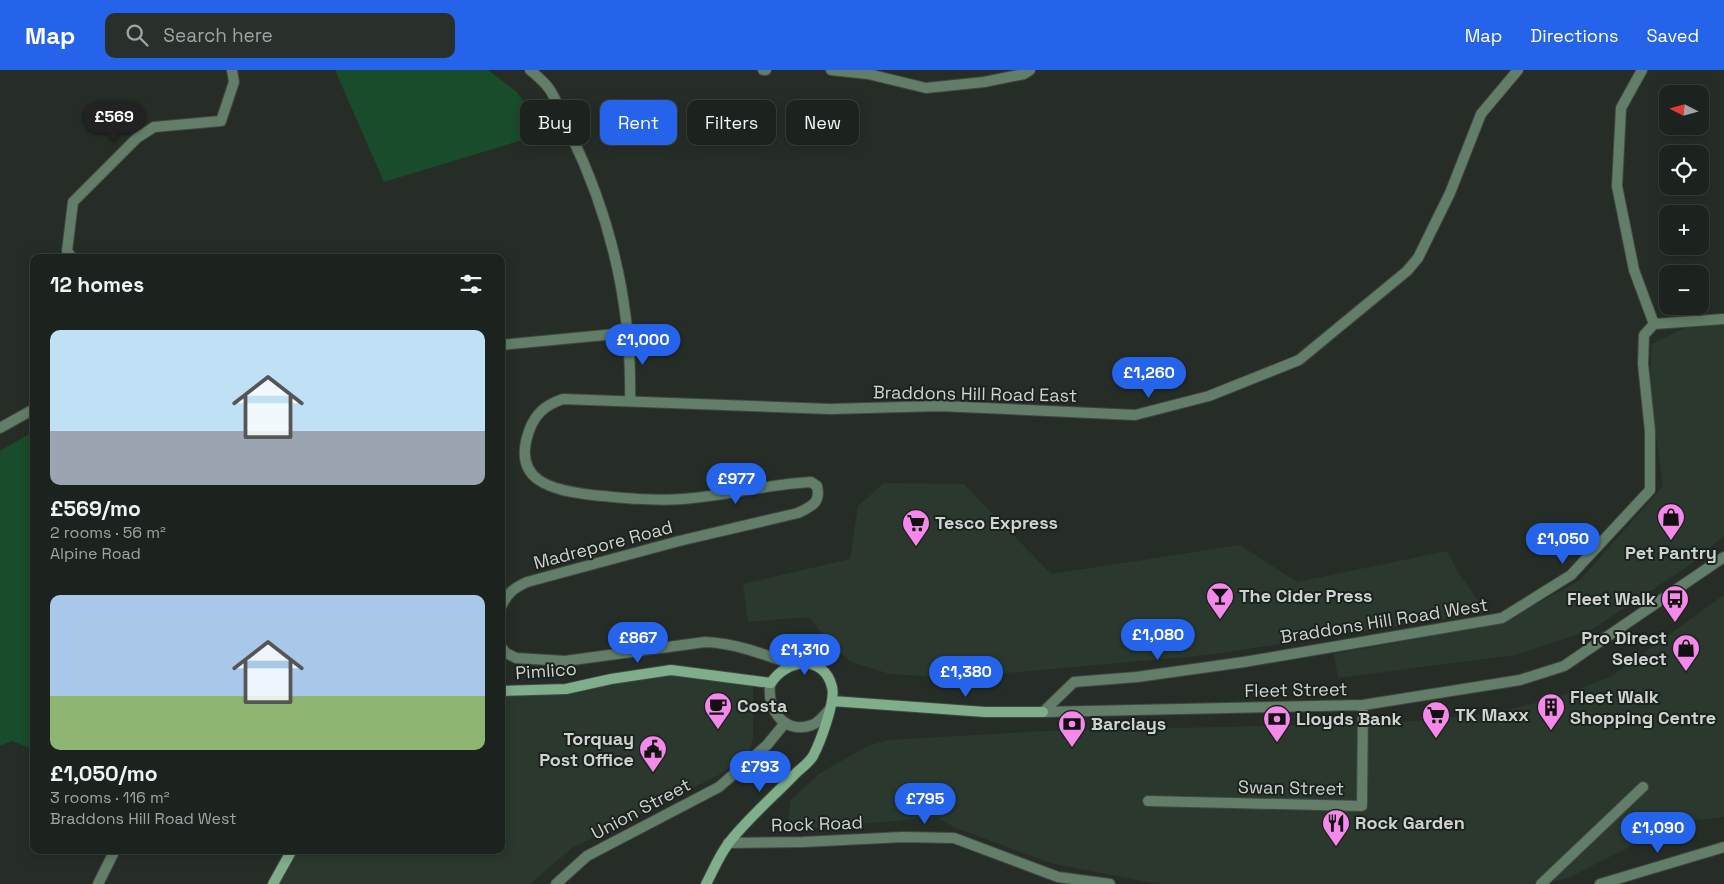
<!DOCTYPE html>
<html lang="en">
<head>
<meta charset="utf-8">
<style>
  body { margin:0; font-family:"Space Grotesk",sans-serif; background:#292f2a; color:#f1f3f6; height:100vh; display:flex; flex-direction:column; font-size:19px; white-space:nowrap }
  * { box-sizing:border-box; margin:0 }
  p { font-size:16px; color:#a0a4a4 }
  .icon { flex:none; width:28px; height:28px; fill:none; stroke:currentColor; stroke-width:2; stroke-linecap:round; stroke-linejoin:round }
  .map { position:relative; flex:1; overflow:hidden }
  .sheet { position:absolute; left:30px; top:184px; width:475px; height:600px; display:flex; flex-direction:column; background:#1c221d; border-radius:10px; box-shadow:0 2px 12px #0003,0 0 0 1px #3a3f3b }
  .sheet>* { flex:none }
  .top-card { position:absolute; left:520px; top:30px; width:475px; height:45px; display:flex; gap:10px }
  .needle { width:32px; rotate:276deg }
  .controls { position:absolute; left:1659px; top:15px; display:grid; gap:10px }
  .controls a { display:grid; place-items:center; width:50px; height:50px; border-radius:10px; background:#1c221d; box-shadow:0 2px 12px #0003,0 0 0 1px #3a3f3b; font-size:25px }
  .price { position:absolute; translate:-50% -42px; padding:0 11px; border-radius:18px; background:#2563eb; color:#fff; font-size:16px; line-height:32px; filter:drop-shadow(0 1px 2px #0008) }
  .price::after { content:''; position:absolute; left:50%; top:30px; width:15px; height:11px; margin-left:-8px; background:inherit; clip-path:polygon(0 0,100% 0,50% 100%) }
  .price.active { background:#222; color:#fff }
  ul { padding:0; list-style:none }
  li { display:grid; align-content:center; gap:10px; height:265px; padding:0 20px }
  li span { display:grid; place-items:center; height:155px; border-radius:10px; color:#555 }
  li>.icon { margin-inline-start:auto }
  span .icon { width:90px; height:90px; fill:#fffc; stroke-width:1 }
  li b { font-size:21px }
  h2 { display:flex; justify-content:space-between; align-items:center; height:60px; padding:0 20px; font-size:21px }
  .chip { padding:0 18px; border-radius:10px; background:#1c221d; box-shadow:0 2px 12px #0003,0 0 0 1px #3a3f3b; font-size:18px; line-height:45px }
  .chip.active { background:#2563eb; color:#fff }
  header { display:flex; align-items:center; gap:30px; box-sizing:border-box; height:70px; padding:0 25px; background:#2563eb; color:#fff }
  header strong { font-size:24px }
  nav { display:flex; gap:28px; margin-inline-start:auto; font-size:18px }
  .search { width:350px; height:45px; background:#292f2a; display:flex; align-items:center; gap:12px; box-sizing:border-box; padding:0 18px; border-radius:10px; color:#a0a4a4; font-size:19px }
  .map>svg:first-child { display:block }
  .built { fill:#2b382e }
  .green { fill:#194c2a }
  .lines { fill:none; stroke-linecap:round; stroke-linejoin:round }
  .lane-casing { stroke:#414842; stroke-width:12 }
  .street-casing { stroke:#414842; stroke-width:12 }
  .secondary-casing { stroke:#414842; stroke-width:12 }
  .lane { stroke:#627e68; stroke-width:10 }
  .street { stroke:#627e68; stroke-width:10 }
  .secondary { stroke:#80ae8b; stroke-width:10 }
  .labels { text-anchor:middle; stroke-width:4; stroke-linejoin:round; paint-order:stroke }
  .street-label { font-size:18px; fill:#ced3cf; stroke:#1c231e }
  .poi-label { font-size:18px; font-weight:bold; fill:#ced3cf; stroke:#1c231e; text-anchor:start }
</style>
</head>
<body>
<header>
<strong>Map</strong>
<div class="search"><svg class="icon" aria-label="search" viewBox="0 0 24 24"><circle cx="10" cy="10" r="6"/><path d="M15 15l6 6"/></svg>Search here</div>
<nav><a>Map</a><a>Directions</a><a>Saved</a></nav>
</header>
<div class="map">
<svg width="1724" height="814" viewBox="0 0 1724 814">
  <rect width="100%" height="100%" fill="#262d27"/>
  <path class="built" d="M1724,255V466L1687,497L1591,560L1515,585L1338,608L1334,584L1502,553L1580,510L1663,416L1649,318L1652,274L1688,256Z
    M884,413L964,414L1051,504L1240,475L1297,512L1447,481L1459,504L1487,543L1207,585L951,608L890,604L851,592L832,575L809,547L748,552L743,514L850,489L858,436Z
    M1724,525V747L1678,752L1568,808L1542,814H1158L1050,793L956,758L937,747L786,761L791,730L820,703L868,676L889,670L1045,661L1393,653L1495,643L1555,628L1610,607Z
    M671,600L753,611V669L749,682L719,705L572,778L530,814H273L292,780H501V621L566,619Z"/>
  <path class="green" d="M335,0H488L517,22L545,63L384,112Z
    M34,361V680L12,671L0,676V381Z"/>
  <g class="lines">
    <g class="lane-casing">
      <path id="lane" d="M770,616C767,640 785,665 812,655C819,653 825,644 830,639
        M1541,814L1643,717"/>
    </g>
    <g class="street-casing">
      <path id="street" d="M530,0C536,5 542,10 547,16C557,28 563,48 570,63C611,147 632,238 630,331
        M763,0H766
        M831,0L868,4L926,18L984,12L1024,4L1030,0
        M1642,0L1621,38L1617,116L1634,200L1654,254
        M72,188L67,181L73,132L137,68L154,57L221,51L234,12L232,0
        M1654,254L1724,249
        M501,275L626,263
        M0,358L34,339
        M501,537C507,523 514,518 527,512L679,471L798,443C812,436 821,433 817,416L811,412C768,414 726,426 683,429C652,431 622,428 592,425C553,420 511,412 529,361C535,344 545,335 563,329L830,339L940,336L1135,345L1209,326L1299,290L1407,201L1418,188L1450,123L1481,44L1518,0
        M501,577L506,583L516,588L565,591L705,572C735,573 763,584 791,594
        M1043,642L1074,612L1137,607L1244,592L1502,548L1571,505L1650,420V361L1643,294L1644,265L1654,254
        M1043,642L1363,635L1520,610L1564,596L1724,487
        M1148,731L1362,736L1363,635
        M728,773L803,772L903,767L954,768L1058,807L1110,814
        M98,814L115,780
        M556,814L587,786L719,717L767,675L785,653
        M1600,814L1724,777"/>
    </g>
    <g class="secondary-casing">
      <path id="secondary" d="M501,621L566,619L611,609L671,600L771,613C786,589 824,584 832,617C836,630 820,673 813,686C809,693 800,699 794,705C775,725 744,752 728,774C719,786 713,801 706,814
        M832,631L985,642H1043
        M273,814L292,780"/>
    </g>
    <use href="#lane" class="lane"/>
    <use href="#street" class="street"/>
    <use href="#secondary" class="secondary"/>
  </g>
  <defs>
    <g id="shop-pin" transform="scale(1.4375)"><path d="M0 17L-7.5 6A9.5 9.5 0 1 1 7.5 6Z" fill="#f788eb" stroke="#1c231e"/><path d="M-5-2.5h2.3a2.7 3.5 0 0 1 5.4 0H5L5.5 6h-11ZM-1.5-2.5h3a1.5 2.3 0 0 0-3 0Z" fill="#111"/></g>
    <g id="supermarket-pin" transform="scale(1.4375)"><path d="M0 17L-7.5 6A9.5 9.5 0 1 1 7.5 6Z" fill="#f788eb" stroke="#1c231e"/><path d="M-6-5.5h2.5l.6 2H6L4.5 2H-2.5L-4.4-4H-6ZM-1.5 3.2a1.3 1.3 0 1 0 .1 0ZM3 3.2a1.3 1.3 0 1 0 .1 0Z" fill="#111"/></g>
    <g id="bar-pin" transform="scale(1.4375)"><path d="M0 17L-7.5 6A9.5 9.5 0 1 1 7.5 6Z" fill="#f788eb" stroke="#1c231e"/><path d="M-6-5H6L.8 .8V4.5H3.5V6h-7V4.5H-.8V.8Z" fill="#111"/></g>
    <g id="bus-pin" transform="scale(1.4375)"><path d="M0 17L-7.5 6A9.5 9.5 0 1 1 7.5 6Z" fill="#f788eb" stroke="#1c231e"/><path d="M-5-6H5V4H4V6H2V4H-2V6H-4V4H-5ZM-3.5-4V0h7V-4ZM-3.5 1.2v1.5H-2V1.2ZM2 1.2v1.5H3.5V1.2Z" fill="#111"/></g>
    <g id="cafe-pin" transform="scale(1.4375)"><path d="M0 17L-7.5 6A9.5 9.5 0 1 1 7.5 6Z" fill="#f788eb" stroke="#1c231e"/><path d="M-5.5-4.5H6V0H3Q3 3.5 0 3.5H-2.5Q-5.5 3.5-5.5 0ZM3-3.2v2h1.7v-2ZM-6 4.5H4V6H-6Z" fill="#111"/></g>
    <g id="building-pin" transform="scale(1.4375)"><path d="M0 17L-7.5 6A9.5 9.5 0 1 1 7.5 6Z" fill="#f788eb" stroke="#1c231e"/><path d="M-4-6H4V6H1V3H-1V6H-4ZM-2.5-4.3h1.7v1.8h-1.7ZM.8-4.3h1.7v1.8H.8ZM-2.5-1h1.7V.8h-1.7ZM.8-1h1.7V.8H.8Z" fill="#111"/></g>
    <g id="bank-pin" transform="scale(1.4375)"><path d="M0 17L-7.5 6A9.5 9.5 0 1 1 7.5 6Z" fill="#f788eb" stroke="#1c231e"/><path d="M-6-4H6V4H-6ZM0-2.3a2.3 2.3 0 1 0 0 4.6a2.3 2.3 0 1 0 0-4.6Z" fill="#111"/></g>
    <g id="civic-pin" transform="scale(1.4375)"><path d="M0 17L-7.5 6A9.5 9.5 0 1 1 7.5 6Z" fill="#f788eb" stroke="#1c231e"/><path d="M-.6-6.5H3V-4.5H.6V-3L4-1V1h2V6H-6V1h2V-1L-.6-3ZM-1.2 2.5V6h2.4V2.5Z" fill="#111"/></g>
    <g id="restaurant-pin" transform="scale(1.4375)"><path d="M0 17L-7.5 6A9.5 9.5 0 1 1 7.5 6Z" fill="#f788eb" stroke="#1c231e"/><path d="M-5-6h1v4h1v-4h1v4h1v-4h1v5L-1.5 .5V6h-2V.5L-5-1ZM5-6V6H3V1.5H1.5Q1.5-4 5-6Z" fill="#111"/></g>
  </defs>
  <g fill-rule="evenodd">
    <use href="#shop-pin" x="1671" y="447"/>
    <use href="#supermarket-pin" x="916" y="453"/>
    <use href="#bar-pin" x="1220" y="526"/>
    <use href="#bus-pin" x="1675" y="529"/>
    <use href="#shop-pin" x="1686" y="578"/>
    <use href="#cafe-pin" x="718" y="636"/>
    <use href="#building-pin" x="1551" y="637"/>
    <use href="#supermarket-pin" x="1436" y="645"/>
    <use href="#bank-pin" x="1277" y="649"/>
    <use href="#bank-pin" x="1072" y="654"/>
    <use href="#civic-pin" x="653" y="679"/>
    <use href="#restaurant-pin" x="1336" y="753"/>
  </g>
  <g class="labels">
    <g class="street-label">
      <text transform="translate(975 324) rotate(1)" y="6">Braddons Hill Road East</text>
      <text transform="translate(603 475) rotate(-15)" y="6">Madrepore Road</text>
      <text transform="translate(1384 551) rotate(-9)" y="6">Braddons Hill Road West</text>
      <text transform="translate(546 601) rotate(-4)" y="6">Pimlico</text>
      <text transform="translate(1296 620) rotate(-1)" y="6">Fleet Street</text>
      <text transform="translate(1291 718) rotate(1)" y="6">Swan Street</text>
      <text transform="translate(641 739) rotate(-28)" y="6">Union Street</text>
      <text transform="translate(817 754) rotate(-2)" y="6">Rock Road</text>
    </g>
    <g class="poi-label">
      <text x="935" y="459">Tesco Express</text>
      <text x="1671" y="489" text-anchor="middle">Pet Pantry</text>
      <text x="1239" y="532">The Cider Press</text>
      <text x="1656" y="535" text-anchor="end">Fleet Walk</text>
      <text x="1667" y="574" text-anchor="end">Pro Direct<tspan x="1667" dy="21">Select</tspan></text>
      <text x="1570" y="633">Fleet Walk<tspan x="1570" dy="21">Shopping Centre</tspan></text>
      <text x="737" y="642">Costa</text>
      <text x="1455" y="651">TK Maxx</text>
      <text x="1296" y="655">Lloyds Bank</text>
      <text x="1091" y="660">Barclays</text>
      <text x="634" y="675" text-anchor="end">Torquay<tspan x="634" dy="21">Post Office</tspan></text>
      <text x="1355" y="759">Rock Garden</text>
    </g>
  </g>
</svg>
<div class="controls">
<a><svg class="needle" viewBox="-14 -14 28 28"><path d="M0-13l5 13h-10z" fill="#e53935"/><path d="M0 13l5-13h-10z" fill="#a0a4a4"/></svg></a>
<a><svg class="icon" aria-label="locate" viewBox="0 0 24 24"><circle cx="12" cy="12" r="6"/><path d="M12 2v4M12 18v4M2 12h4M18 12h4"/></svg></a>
<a>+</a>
<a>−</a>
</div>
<b class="price active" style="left:114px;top:73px">£569</b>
<b class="price" style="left:643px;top:296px">£1,000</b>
<b class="price" style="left:1149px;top:329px">£1,260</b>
<b class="price" style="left:736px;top:435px">£977</b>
<b class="price" style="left:1563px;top:495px">£1,050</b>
<b class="price" style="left:1158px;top:591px">£1,080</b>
<b class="price" style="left:638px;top:594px">£867</b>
<b class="price" style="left:805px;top:606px">£1,310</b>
<b class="price" style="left:966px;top:628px">£1,380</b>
<b class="price" style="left:760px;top:723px">£793</b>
<b class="price" style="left:925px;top:755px">£795</b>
<b class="price" style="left:1658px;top:784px">£1,090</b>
<div class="top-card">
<a class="chip">Buy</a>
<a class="chip active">Rent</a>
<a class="chip">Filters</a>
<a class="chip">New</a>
</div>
<section class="sheet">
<h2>12 homes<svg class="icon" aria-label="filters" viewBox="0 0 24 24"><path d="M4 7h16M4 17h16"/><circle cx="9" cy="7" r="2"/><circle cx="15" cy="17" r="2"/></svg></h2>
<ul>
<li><span style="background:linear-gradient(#bfe0f5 65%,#9aa5b1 0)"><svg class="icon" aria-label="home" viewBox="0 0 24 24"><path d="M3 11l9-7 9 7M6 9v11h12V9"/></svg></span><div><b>£569/mo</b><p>2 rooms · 56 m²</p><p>Alpine Road</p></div></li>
<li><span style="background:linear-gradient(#a9c7e8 65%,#8fb573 0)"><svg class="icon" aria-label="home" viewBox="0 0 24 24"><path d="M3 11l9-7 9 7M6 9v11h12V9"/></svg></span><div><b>£1,050/mo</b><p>3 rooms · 116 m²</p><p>Braddons Hill Road West</p></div></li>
</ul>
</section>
</div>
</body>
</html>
